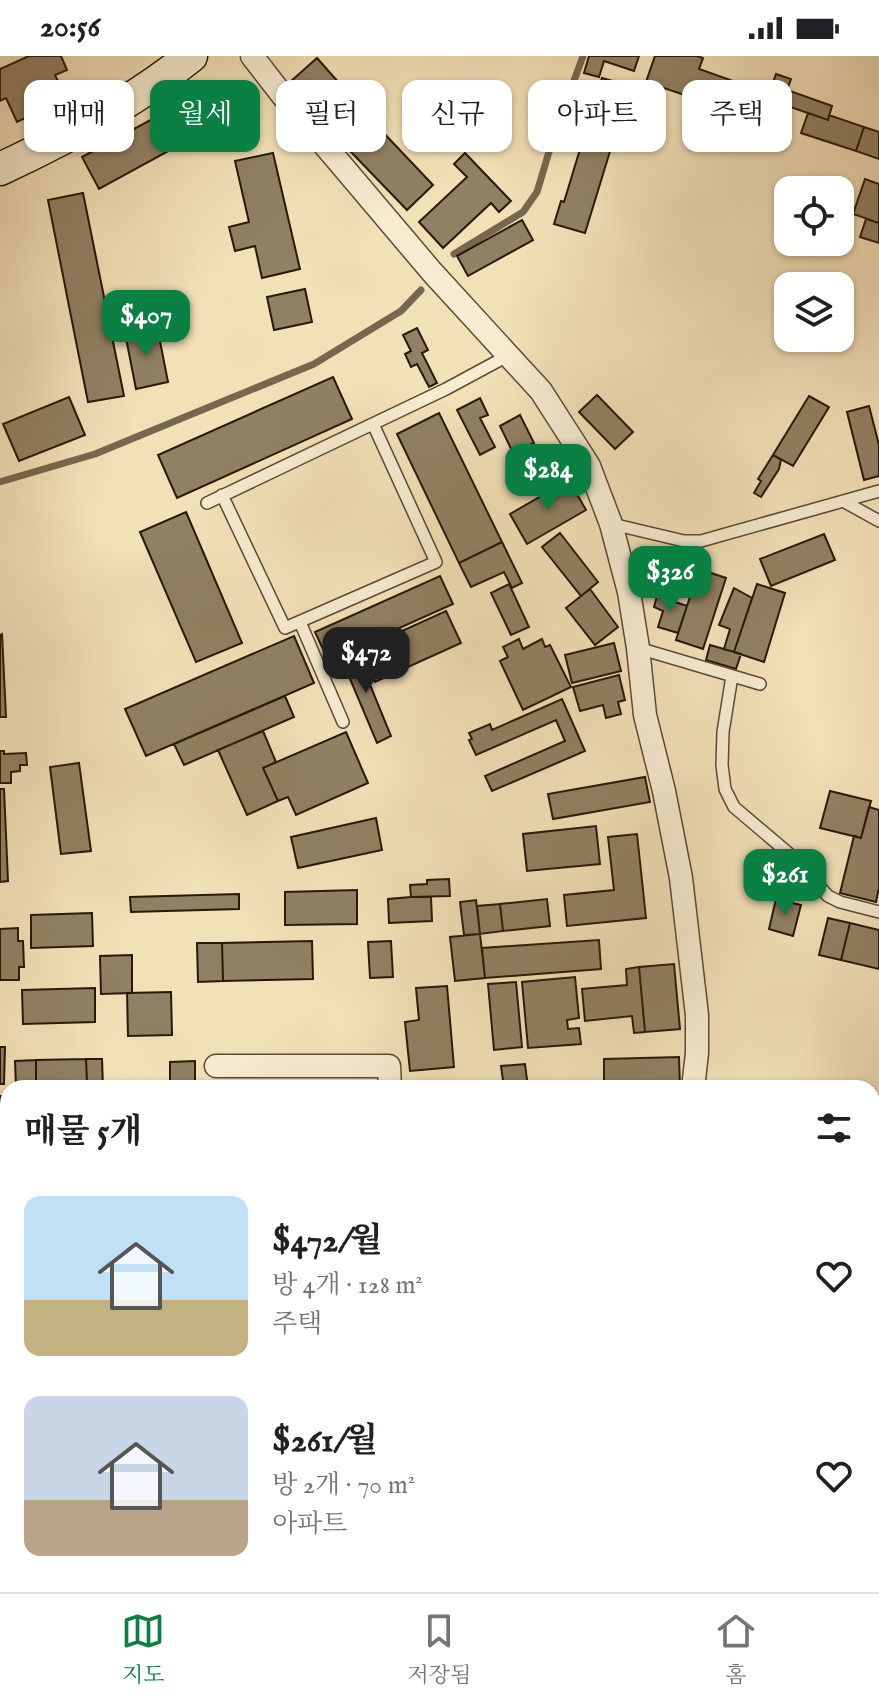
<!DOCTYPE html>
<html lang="ko">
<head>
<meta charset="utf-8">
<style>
  body { margin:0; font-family:"IM FELL English","Noto Serif KR",serif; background:#f6f6f6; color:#202124; height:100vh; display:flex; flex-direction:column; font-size:30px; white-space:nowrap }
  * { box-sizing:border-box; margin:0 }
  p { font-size:26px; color:#757577 }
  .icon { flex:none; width:44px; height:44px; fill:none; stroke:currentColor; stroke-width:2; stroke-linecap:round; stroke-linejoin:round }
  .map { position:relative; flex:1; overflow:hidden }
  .drawer { position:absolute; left:0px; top:1024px; width:880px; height:512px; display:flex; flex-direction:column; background:#fff; border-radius:24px 24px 0 0; box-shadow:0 2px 6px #0004 }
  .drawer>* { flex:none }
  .hud { position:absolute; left:24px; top:24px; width:832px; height:72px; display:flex; gap:16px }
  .tools { position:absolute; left:774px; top:120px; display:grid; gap:16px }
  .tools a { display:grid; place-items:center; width:80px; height:80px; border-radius:16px; background:#fff; box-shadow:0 2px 6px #0004; font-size:40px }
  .price { position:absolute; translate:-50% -68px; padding:0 18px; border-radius:16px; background:#0b8043; color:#fff; font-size:26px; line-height:52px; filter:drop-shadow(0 2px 4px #0008) }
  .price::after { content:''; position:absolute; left:50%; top:48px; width:24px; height:18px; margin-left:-12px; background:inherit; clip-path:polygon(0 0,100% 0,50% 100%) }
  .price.current { background:#222; color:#fff }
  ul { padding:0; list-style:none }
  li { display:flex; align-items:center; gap:24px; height:200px; padding:0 24px }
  li span { display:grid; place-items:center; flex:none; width:224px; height:160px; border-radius:16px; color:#555 }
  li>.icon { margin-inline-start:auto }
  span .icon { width:96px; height:96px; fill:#fffc; stroke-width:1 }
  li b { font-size:34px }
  h2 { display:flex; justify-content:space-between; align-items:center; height:96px; padding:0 24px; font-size:34px }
  .tag { padding:0 28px; border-radius:16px; background:#fff; box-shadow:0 2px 6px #0004; font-size:28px; line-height:72px }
  .tag.current { background:#0b8043; color:#fff }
  .status { display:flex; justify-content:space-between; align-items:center; height:56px; padding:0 40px; background:#fff; direction:ltr }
  .status svg { height:22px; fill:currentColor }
  .tabs { display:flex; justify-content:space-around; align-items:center; height:112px; border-top:2px solid #e0e0e0; background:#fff; font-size:22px; color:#757577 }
  .tabs a { display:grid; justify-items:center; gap:4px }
  .tabs .current { color:#0b8043 }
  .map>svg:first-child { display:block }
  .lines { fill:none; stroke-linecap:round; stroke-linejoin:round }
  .stream { stroke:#78674e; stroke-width:7 }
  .building { fill:#918063; stroke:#281808; stroke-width:2 }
  .lane-casing { stroke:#5a4a34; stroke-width:14 }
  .street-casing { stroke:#5a4a34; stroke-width:25 }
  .secondary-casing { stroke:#281808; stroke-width:35 }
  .lane { stroke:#f7ebd0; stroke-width:11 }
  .street { stroke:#f7ebd0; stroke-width:22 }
  .secondary { stroke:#f7ebd0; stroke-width:32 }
</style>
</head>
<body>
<div class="status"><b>20:56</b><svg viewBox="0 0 49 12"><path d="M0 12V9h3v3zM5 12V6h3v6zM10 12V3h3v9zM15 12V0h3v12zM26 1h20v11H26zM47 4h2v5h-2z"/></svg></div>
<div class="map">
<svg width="879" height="1536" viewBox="0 0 879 1536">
  <rect width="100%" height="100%" fill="#f2e0b7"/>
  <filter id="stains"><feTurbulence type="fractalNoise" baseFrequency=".0025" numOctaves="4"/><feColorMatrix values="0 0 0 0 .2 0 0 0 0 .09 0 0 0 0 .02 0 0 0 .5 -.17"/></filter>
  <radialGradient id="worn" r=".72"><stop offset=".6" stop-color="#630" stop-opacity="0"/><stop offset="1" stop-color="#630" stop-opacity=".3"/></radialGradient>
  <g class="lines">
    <path class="stream" d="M454,198L523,156L537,136L554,79L583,0
      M0,426L95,398L314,308L401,255L421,234"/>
  </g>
  <path class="building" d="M29,0H61L67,14L55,19L64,38L41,49L37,39L30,42L36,57L17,66L6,42L0,45V13Z
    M589,0H639L634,15L604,5L599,21L584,17Z
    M655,0H697L703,2L699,13L767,37L758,64L646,26Z
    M317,2L362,53L335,77L290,26Z
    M776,18L791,23L787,34L832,50L828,64L767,43Z
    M602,22L630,30L585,177L554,168L561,145L564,146L584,80L568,74L576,48L588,52L593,36L597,37Z
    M219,27L236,58L99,133L82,101Z
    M808,57L828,64L829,59L864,71L856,95L801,77Z
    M378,71L433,129L407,154L351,96Z
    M864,71L879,76V103L856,95Z
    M273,97L300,213L262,222L255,190L235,195L229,171L249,166L235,105Z
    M465,97L511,145L499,156L491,147L443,192L419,166L467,121L454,108Z
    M865,123L879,128V167L853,158Z
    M83,137L124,340L88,346L48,144Z
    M866,163L879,167V187L860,181Z
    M522,164L533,184L468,220L457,200Z
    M305,233L312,266L274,274L267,241Z
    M157,270L168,326L136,333L125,277Z
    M417,272L428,294L422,297L437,327L429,331L417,308L411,311L405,298L411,295L403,279Z
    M333,321L352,363L177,442L158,399Z
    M597,339L633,376L615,393L579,356Z
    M809,340L829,351L793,410L773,399Z
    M69,341L85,379L19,405L3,368Z
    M480,342L488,359L480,362L495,391L480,399L457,354Z
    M869,350L879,389V420L864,424L847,356Z
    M439,357L502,486L459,507L397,378Z
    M520,359L534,387L513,397L500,370Z
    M773,399L781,404L779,413L761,441L754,437L761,425L758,423Z
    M569,424L586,454L527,488L510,458Z
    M186,456L242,587L196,606L140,476Z
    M560,477L598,526L581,540L542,491Z
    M824,478L835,504L771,530L760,503Z
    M502,486L522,527L512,532L504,516L471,531L459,507Z
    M667,503L699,513L691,539L659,529Z
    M699,513L726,522L703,593L676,584Z
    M440,520L453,548L328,604L315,576Z
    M509,528L529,571L511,579L491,537Z
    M757,528L785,537L764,606L734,596Z
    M734,532L752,542L734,596L724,593L730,573L719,569Z
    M590,533L618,571L595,589L566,552Z
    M657,540L687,550L678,577L658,571L663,555L654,551Z
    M446,555L461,587L375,626L360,594Z
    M2,578L6,661H0V579Z
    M294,580L314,627L146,700L125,653Z
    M519,583L523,593L542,583L545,591L550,589L571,631L523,654L500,605L508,601L503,591Z
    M614,587L621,615L572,627L565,599Z
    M710,589L741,598L736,613L706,604Z
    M355,592L391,680L377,687L340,599Z
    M619,619L625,644L618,646L621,658L606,662L603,649L580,655L573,631Z
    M285,640L294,661L184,709L174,688Z
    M562,643L585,695L492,735L485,720L565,685L556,664L476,699L469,684L472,683L469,677L490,668L492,674Z
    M263,675L276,706L263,712L278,745L247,759L218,694Z
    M346,676L368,727L296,759L288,741L278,745L263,712Z
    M0,695H4V698L26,697L27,709H20V715L11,716V727H0Z
    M79,707L91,795L61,798L50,711Z
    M645,721L650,746L553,763L548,738Z
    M0,733H4L8,825L0,826Z
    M830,735L871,745L861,782L820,772Z
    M869,751L879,754V832L876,846L840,837L854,780L861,782Z
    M376,762L382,794L298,812L291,781Z
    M596,770L600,808L527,815L523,778Z
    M637,778L646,862L567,870L564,839L614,834L608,781Z
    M449,823L450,840L411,841L410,829L427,828V824Z
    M357,834V868L285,869V836Z
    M239,838V853L131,856L130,841Z
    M411,841H431L432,865L389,867L388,843Z
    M547,843L550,870L503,875L500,848Z
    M776,843L801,849L793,880L769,873Z
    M476,844L480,878L464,879L460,846Z
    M500,848L503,875L480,878L477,850Z
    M92,857L93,890L31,892V859Z
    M828,862L850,867L841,904L819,899Z
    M850,867L879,874V913L841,904Z
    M18,872V885H23L24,911H19V924H0V873Z
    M480,878L485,922L455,925L450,881Z
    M599,884L601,913L485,922L482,892Z
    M312,885L313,923L223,925L222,887Z
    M391,885L393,921L370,922L368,886Z
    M197,887H222L223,925L198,926Z
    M132,899V937L101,938L100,900Z
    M674,908L680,973L645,976L639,911Z
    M639,911L645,976L634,977L632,960L585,965L582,933L627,929L626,913Z
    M575,921L579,962L567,964L568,973L579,972L581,988L528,992L522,926Z
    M516,926L522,991L494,994L488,928Z
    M447,930L454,1011L410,1015L405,966L419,964L416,932Z
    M95,932V966L23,968L22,934Z
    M171,936L172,979L128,980L127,937Z
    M0,991H5L4,1028H0Z
    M679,1001L680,1032H604V1003Z
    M86,1003H102L103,1032H57V1028L87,1027Z
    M86,1003L87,1027L36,1028V1004Z
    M36,1004V1032H16L15,1005Z
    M195,1005V1032H156V1029H170V1006Z
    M525,1008L528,1032H504L501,1010Z
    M0,1040H8V1070H0Z
    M0,1130H8L7,1172H0Z
    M8,1393V1436L0,1437V1394Z
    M872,1440L879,1441V1505L872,1504Z
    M186,1528H221V1536H186Z
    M261,1528H299L300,1536H262Z
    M789,1528H826L824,1536H814Z"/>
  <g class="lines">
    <g class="lane-casing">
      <path id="lane" d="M222,439L285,572L436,506L373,368
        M843,445L879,465
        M207,447L446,333L509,299
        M612,468L684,485H701L879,435
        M300,566L343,666
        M638,592L760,628
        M732,620L723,676L722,709L725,733L734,751L793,801L828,840L840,846L879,856
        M6,1474L8,1511
        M9,1528V1536
        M239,1528V1536"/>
    </g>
    <g class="street-casing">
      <path id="street" d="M252,0L283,40L432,216L541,335L589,410L611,468L629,536L638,592L645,659L664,735L681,822L697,959V997L693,1032
        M216,1010H389L390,1032
        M0,1194H8
        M634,1528V1536"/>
    </g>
    <g class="secondary-casing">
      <path id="secondary" d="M0,113C67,82 134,46 191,0"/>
    </g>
    <use href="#lane" class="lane"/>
    <use href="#street" class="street"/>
    <use href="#secondary" class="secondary"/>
  </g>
  <rect width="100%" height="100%" filter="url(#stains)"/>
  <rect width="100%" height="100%" fill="url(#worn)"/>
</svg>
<div class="tools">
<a><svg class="icon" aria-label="locate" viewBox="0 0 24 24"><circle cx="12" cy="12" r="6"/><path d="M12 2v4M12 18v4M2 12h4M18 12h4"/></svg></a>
<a><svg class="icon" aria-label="layers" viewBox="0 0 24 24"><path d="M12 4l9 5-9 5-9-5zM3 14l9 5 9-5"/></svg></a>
</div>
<b class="price" style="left:146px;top:302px">$407</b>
<b class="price" style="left:548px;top:456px">$284</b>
<b class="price" style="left:670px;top:558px">$326</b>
<b class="price current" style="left:366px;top:639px">$472</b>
<b class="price" style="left:785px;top:861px">$261</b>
<div class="hud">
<a class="tag">매매</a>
<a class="tag current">월세</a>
<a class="tag">필터</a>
<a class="tag">신규</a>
<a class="tag">아파트</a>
<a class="tag">주택</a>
</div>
<section class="drawer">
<h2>매물 5개<svg class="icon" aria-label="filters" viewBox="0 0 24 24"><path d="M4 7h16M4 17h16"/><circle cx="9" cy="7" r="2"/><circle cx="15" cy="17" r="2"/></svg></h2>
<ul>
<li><span style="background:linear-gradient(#bfe0f5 65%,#c2b280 0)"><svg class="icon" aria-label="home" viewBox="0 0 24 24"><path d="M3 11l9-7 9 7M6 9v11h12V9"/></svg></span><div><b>$472/월</b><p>방 4개 · 128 m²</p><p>주택</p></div><svg class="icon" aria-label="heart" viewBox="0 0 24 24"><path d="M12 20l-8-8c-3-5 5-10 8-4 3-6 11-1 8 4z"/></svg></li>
<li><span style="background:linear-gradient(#c9d6e8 65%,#b9a48a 0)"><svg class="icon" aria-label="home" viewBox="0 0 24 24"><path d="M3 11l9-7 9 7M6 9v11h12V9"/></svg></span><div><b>$261/월</b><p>방 2개 · 70 m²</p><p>아파트</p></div><svg class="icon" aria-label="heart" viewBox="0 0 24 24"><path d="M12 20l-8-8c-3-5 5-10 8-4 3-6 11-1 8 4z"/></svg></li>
</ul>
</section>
</div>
<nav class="tabs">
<a class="current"><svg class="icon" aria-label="map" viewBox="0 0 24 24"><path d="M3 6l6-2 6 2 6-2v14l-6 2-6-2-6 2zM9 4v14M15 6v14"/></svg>지도</a>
<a><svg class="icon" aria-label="saved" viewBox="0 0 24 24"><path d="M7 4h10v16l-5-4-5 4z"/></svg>저장됨</a>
<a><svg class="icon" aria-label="home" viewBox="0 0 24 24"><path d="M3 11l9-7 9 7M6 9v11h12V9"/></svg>홈</a>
</nav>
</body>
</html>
